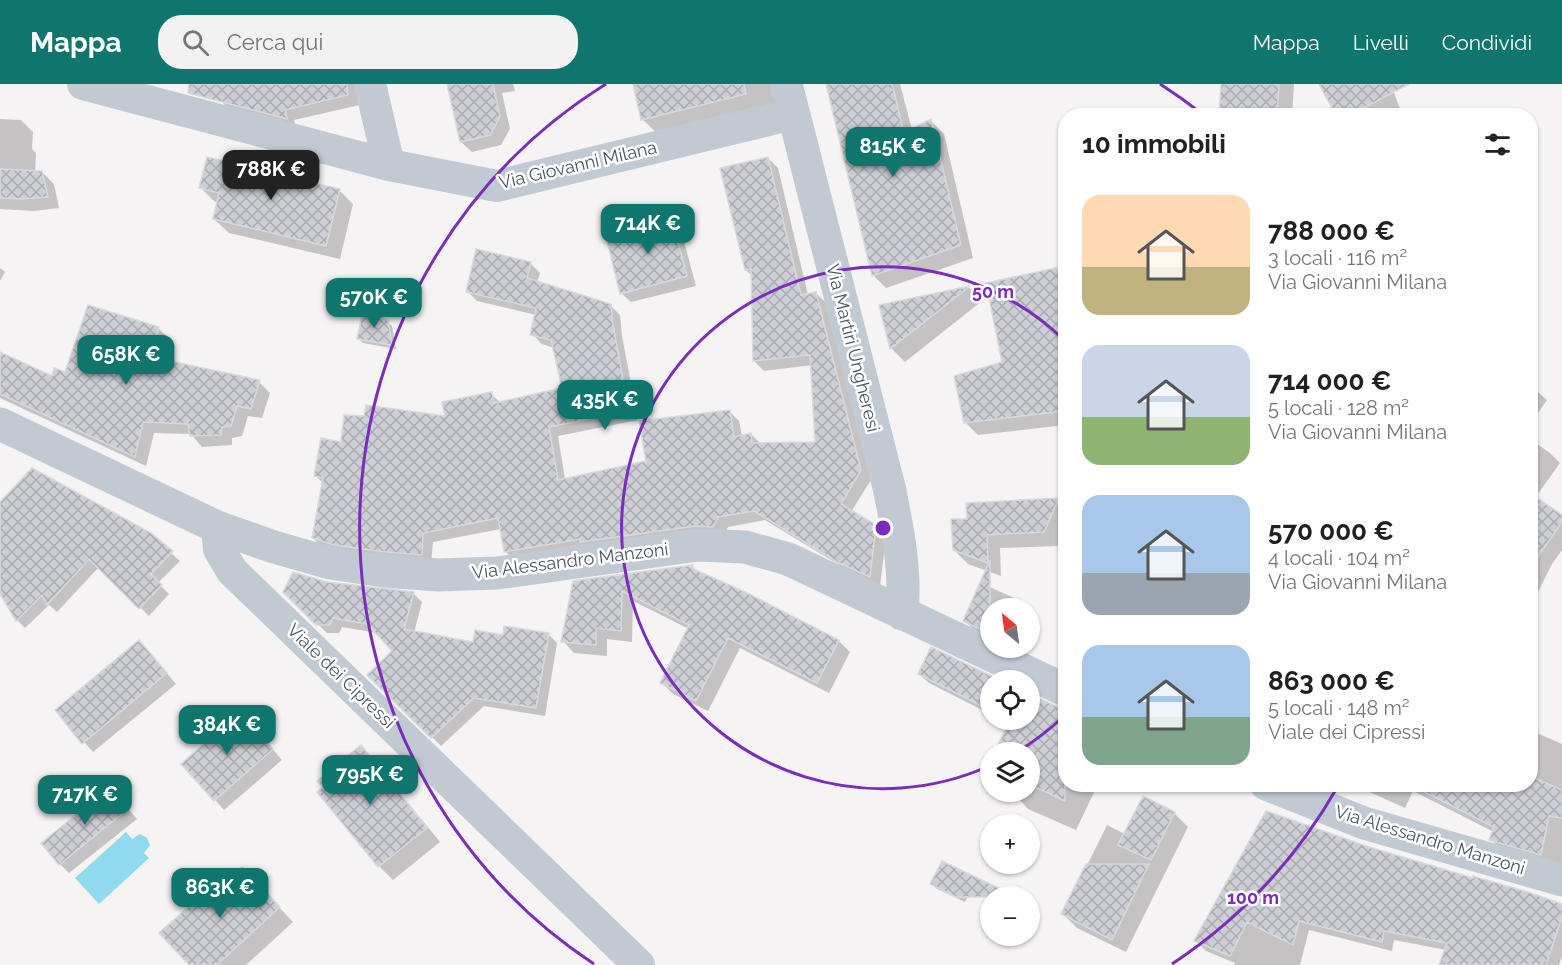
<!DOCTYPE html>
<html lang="it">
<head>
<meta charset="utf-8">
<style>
  body { margin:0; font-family:Raleway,sans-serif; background:#f2f2f2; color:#202124; height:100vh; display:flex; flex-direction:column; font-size:22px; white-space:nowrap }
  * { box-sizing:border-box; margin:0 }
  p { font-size:20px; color:#757577 }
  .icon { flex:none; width:33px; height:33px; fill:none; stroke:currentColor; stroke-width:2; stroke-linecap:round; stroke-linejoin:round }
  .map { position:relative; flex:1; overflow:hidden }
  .drawer { position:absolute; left:1058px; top:24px; width:480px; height:684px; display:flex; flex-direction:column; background:#fff; border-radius:24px; box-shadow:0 2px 4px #0004 }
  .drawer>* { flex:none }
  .needle { width:39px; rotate:331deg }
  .fabs { position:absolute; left:980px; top:514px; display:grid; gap:12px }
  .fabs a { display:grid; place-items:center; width:60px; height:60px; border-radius:50%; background:#fff; box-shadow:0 2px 4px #0004; font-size:30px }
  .price { position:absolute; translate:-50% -51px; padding:0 14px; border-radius:12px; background:#0f766e; color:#fff; font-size:20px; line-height:39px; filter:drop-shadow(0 2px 3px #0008) }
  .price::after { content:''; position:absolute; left:50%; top:36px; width:18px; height:14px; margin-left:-9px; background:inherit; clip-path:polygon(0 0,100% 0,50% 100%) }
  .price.selected { background:#222; color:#fff }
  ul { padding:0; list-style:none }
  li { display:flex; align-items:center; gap:18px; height:150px; padding:0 24px }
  li span { display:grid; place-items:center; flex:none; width:168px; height:120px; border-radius:18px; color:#555 }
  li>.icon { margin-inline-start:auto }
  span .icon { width:72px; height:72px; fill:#fffc; stroke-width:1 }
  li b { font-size:26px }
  h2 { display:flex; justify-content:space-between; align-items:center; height:72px; padding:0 24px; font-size:26px }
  header { display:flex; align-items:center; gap:36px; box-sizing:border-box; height:84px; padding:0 30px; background:#0f766e; color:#fff }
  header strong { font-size:28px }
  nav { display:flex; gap:33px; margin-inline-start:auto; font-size:21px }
  .search { width:420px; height:54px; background:#f2f2f2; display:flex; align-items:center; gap:15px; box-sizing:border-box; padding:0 21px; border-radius:24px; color:#757577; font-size:22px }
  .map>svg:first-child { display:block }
  .water { fill:#90daee }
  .shadow { fill:#0003 }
  .building { fill:url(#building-cross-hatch); stroke:#d7d9de; stroke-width:1.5 }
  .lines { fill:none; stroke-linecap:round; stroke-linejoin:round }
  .minor { stroke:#c1cad2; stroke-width:32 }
  .tertiary { stroke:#c1cad2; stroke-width:33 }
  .ring { fill:none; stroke:#7b2cbf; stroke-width:3 }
  .labels { text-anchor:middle; stroke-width:5; stroke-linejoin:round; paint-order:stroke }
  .street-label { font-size:18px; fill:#4a5661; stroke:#fff }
  .centre { fill:#7b2cbf; stroke:#fff; stroke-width:3 }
  .ring-label { font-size:18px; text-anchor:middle; font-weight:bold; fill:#7b2cbf; stroke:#fff; stroke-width:5; stroke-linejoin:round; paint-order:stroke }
</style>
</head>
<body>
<header>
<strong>Mappa</strong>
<div class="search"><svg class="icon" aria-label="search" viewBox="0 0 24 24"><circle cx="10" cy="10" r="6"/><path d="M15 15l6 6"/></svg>Cerca qui</div>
<nav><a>Mappa</a><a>Livelli</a><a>Condividi</a></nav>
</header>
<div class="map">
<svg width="1562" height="881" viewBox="0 0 1562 881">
  <defs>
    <pattern id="building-cross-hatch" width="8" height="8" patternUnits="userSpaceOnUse" patternTransform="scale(1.5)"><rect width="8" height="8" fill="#cdcfd5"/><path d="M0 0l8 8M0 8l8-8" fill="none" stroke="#a8abb0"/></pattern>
  </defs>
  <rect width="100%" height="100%" fill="#f5f3f3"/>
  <path class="water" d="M126,748L132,755L140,750L147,754L150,761L144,769L149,774L99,820L75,794Z"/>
  <path class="shadow" d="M215,0H361L364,20L294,36L296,44L232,28L221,17Z
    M448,0H513L515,7L502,9L510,45L501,61L472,68L461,58Z
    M634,0H774L779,19L657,49L642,35Z
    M827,0H900L912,46L931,37L944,50L973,174L886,204L873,191Z
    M1223,0H1294L1292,32H1221Z
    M1321,0H1391L1400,25L1389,32H1338Z
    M0,35L21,36L33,48L32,65L36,69L35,88H42L54,100L59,124L34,127L0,125Z
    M768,74L778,84L808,211L816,209L826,219L871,396L851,428L875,442L886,453L880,502L851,488L765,436L728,443L723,452L516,478L506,468L501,445L433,458L431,480L323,464L313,454L323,399L316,392L447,333L491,310L501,319L564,305L554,264L542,260L532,250L536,231L477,217L467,207L530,179L540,189L537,199L610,221L620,231L622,252L638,336L558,352L565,395L648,378L729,327L739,337L742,352L751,350L761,360L816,359L812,281L764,287L754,277L753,193L746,186Z
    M201,104L339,106L353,120L340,175L229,149L214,135L218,118H215Z
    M670,130L679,139L696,202L631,218L621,209L644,149Z
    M1065,183V341L978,351L965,338Z
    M0,184L5,188L0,197Z
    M969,204L982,217L905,278L891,264L881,222Z
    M387,237L392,242L396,265L363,259L359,255Z
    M158,244L169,255L163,277L259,298L270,309L262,334L248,332L242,352L232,354V361L202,363L191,350L154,349L146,382L0,314V270L53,294L66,290Z
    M1530,301L1547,316L1530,340Z
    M1530,355L1550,369L1560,379L1535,414L1562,433V466L1552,480L1530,524Z
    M1065,416V504L1061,454L1058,462L1000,464L1001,492L968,480L954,466L968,436V420Z
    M0,420L150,450L180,477L158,499L169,510L149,532L99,483L57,528L49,521L25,544L17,536L0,507Z
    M692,482L699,489L744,509L839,557L850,568L829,609L740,564L708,627L673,610L662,599L689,545L633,517L632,558L607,555V572L574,569L563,557L574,499Z
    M327,499L413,509L422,518L414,549L474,560L505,553L548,550L557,559L545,632L484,622L441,662L369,591L394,567L377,549L342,543L339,549H327L285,508Z
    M981,499L1014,514L1024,524L990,525V554L974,546L964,536Z
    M149,568L176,600L93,668L57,627Z
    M919,590L999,597H990V630L929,599Z
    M1029,611L1065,628V700H1098L1076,746L1028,725L1019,715L1023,708H1029V669H996L1010,640L1003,636H1029Z
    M250,639L282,676L224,726L183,680Z
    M1530,646L1562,660V784L1502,767L1491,755L1494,748L1413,707L1405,724L1352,700H1530Z
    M361,663L374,677L440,758L393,796L379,782L319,708Z
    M111,705L137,735L69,789L60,780Z
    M1174,729L1188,743L1126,868L1077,844L1063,830L1107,741L1125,750Z
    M1397,773L1562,820V872L1559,881H1441L1446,866L1394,856L1392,867L1309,846L1300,881H1234L1235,879L1206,867L1196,857Z
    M236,790L256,799L293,838L246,881H191Z
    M975,797L965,818L937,805L932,800Z"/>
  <path class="building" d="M189,0H347L348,11L285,26L287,35L188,9Z
    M447,0H493L500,33L490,51L460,58Z
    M633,0H744L746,10L641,36Z
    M826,0H892L904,49L931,35L961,161L872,192Z
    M1221,0H1279L1277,32H1219Z
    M1319,0H1409L1349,32H1336Z
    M207,73L340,105L326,162L213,135L219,109L199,104Z
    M768,73L801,211L816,208L861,386L841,420L876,441L870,493L839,479L754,427L718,433L713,443L695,442L580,458L581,455L504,468L498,434L423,449L422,471L386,468L334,461L312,454L323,394L314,392L321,354L341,358L344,331L364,332L366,321L445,332L442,318L492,308L494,319L562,304L551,256L530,251L536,224L466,208L476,165L531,178L527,194L611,220L613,241L629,327L549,343L558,396L646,377L639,337L730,326L734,353L751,349L752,359L815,358L810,271L753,277L751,185L745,186L720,84Z
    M0,85L42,87L48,113L22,115L0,114Z
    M670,128L687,192L620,210L607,157L642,148L639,137Z
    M1065,182V327L964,339L954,292L1002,278L986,199Z
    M970,202L890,265L879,221Z
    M88,221L159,243L151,273L260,296L251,325L237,322L231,342L222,343L221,351L190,352L188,340L143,338L135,373L0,310V268L52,292L54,284L65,288Z
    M363,226L388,236L392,261L357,255Z
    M32,384L151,449L173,467L151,490L162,501L139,525L89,475L47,521L42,511L16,537L0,510V418Z
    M1530,409L1562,431V438L1530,484Z
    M1059,414L1044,448L987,451L988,479L953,466L951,435H967L966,419Z
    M990,476V550L963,537Z
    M693,481L691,484L745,508L839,556L817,599L728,554L696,617L660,599L689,541L622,507L621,547L596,544V561L561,558L573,497Z
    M293,488L327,498L414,508L404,545L473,558L475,546L503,551L504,542L549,549L536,624L474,614L431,654L367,591L392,567L367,540L333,534L330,541H316L283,508Z
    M139,556L167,589L82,660L55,626Z
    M931,563L1002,597H990V626L918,590Z
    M1029,610L1065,626V717L1029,700V669H994L1010,636H1029Z
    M240,628L273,665L214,717L181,680Z
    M361,661L427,744L378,783L317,708L323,703L317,697Z
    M1530,692L1562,706V734L1549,732L1541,771L1489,756L1494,743L1409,700H1530Z
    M111,703L128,725L59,781L41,759Z
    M1143,712L1175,728L1151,776L1118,761Z
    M1266,727L1369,763L1473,794V792L1534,810L1562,820V833L1546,881H1439L1447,859L1384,847L1382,858L1299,837L1293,861L1247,838L1230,872L1194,857Z
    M942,777L1017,813H956L930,800Z
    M1086,780H1149L1112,856L1061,830Z
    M242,783L280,823L217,881H189L159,849L232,784L236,788Z"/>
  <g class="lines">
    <path class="minor" d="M83,0L389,81L497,102L793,30
      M370,0L389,81
      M217,443L219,465L232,487L639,881"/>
    <path class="tertiary" d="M786,0L889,403C898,446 906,487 902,530
      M0,340L217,443L274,463L330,479L384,487L438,491L497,489L698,461L745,463L788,475L1065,606
      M1266,700L1364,739L1562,796"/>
  </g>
  <g class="ring">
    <path d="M1064 632A261 261 0 0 1 1015 669M989 682A261 261 0 1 1 1064 256"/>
    <path d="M1338 702A523 523 0 0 1 1172 880M594 880A523 523 0 0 1 606 0M1160 0A523 523 0 0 1 1201 29"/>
  </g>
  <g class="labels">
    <g class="street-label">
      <text transform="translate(578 81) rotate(-13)" y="6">Via Giovanni Milana</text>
      <text transform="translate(853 264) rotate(76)" y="6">Via Martiri Ungheresi</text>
      <text transform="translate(570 477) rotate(-7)" y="6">Via Alessandro Manzoni</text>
      <text transform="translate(341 592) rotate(44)" y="6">Viale dei Cipressi</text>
      <text transform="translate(1430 756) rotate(17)" y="6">Via Alessandro Manzoni</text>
    </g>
  </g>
  <circle cx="883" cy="444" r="9" class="centre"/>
  <g class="ring-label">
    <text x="993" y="214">50 m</text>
    <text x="1253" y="820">100 m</text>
  </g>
</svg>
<div class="fabs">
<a><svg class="needle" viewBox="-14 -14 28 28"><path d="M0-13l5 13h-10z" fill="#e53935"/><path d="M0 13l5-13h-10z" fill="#757577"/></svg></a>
<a><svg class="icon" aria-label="locate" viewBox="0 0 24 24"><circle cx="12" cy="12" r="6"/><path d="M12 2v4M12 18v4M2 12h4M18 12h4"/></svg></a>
<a><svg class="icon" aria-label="layers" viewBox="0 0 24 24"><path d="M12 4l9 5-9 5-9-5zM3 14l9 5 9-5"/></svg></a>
<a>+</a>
<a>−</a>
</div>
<b class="price" style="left:893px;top:94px">815K €</b>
<b class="price selected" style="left:271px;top:117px">788K €</b>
<b class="price" style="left:648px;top:171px">714K €</b>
<b class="price" style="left:374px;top:245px">570K €</b>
<b class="price" style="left:126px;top:302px">658K €</b>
<b class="price" style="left:605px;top:347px">435K €</b>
<b class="price" style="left:227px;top:672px">384K €</b>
<b class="price" style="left:370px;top:722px">795K €</b>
<b class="price" style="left:85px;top:742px">717K €</b>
<b class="price" style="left:220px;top:835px">863K €</b>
<section class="drawer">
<h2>10 immobili<svg class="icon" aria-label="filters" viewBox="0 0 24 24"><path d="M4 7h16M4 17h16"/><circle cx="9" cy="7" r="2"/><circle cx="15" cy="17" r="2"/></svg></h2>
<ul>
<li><span style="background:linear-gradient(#ffd9b3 60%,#c2b280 0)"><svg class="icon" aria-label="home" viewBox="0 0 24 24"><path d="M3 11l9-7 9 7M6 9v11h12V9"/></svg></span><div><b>788 000 €</b><p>3 locali · 116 m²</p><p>Via Giovanni Milana</p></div></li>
<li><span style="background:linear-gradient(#c9d6e8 60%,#8fb573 0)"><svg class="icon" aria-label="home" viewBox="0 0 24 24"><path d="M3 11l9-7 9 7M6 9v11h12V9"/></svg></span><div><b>714 000 €</b><p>5 locali · 128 m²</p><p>Via Giovanni Milana</p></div></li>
<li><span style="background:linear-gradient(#a9c7e8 65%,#9aa5b1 0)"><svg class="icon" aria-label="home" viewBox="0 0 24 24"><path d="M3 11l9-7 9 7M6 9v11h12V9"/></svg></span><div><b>570 000 €</b><p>4 locali · 104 m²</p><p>Via Giovanni Milana</p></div></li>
<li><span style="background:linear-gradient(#a9c7e8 60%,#7fa58c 0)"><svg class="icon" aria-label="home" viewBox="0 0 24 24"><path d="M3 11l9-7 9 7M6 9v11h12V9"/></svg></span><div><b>863 000 €</b><p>5 locali · 148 m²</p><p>Viale dei Cipressi</p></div></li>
</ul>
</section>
</div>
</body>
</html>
